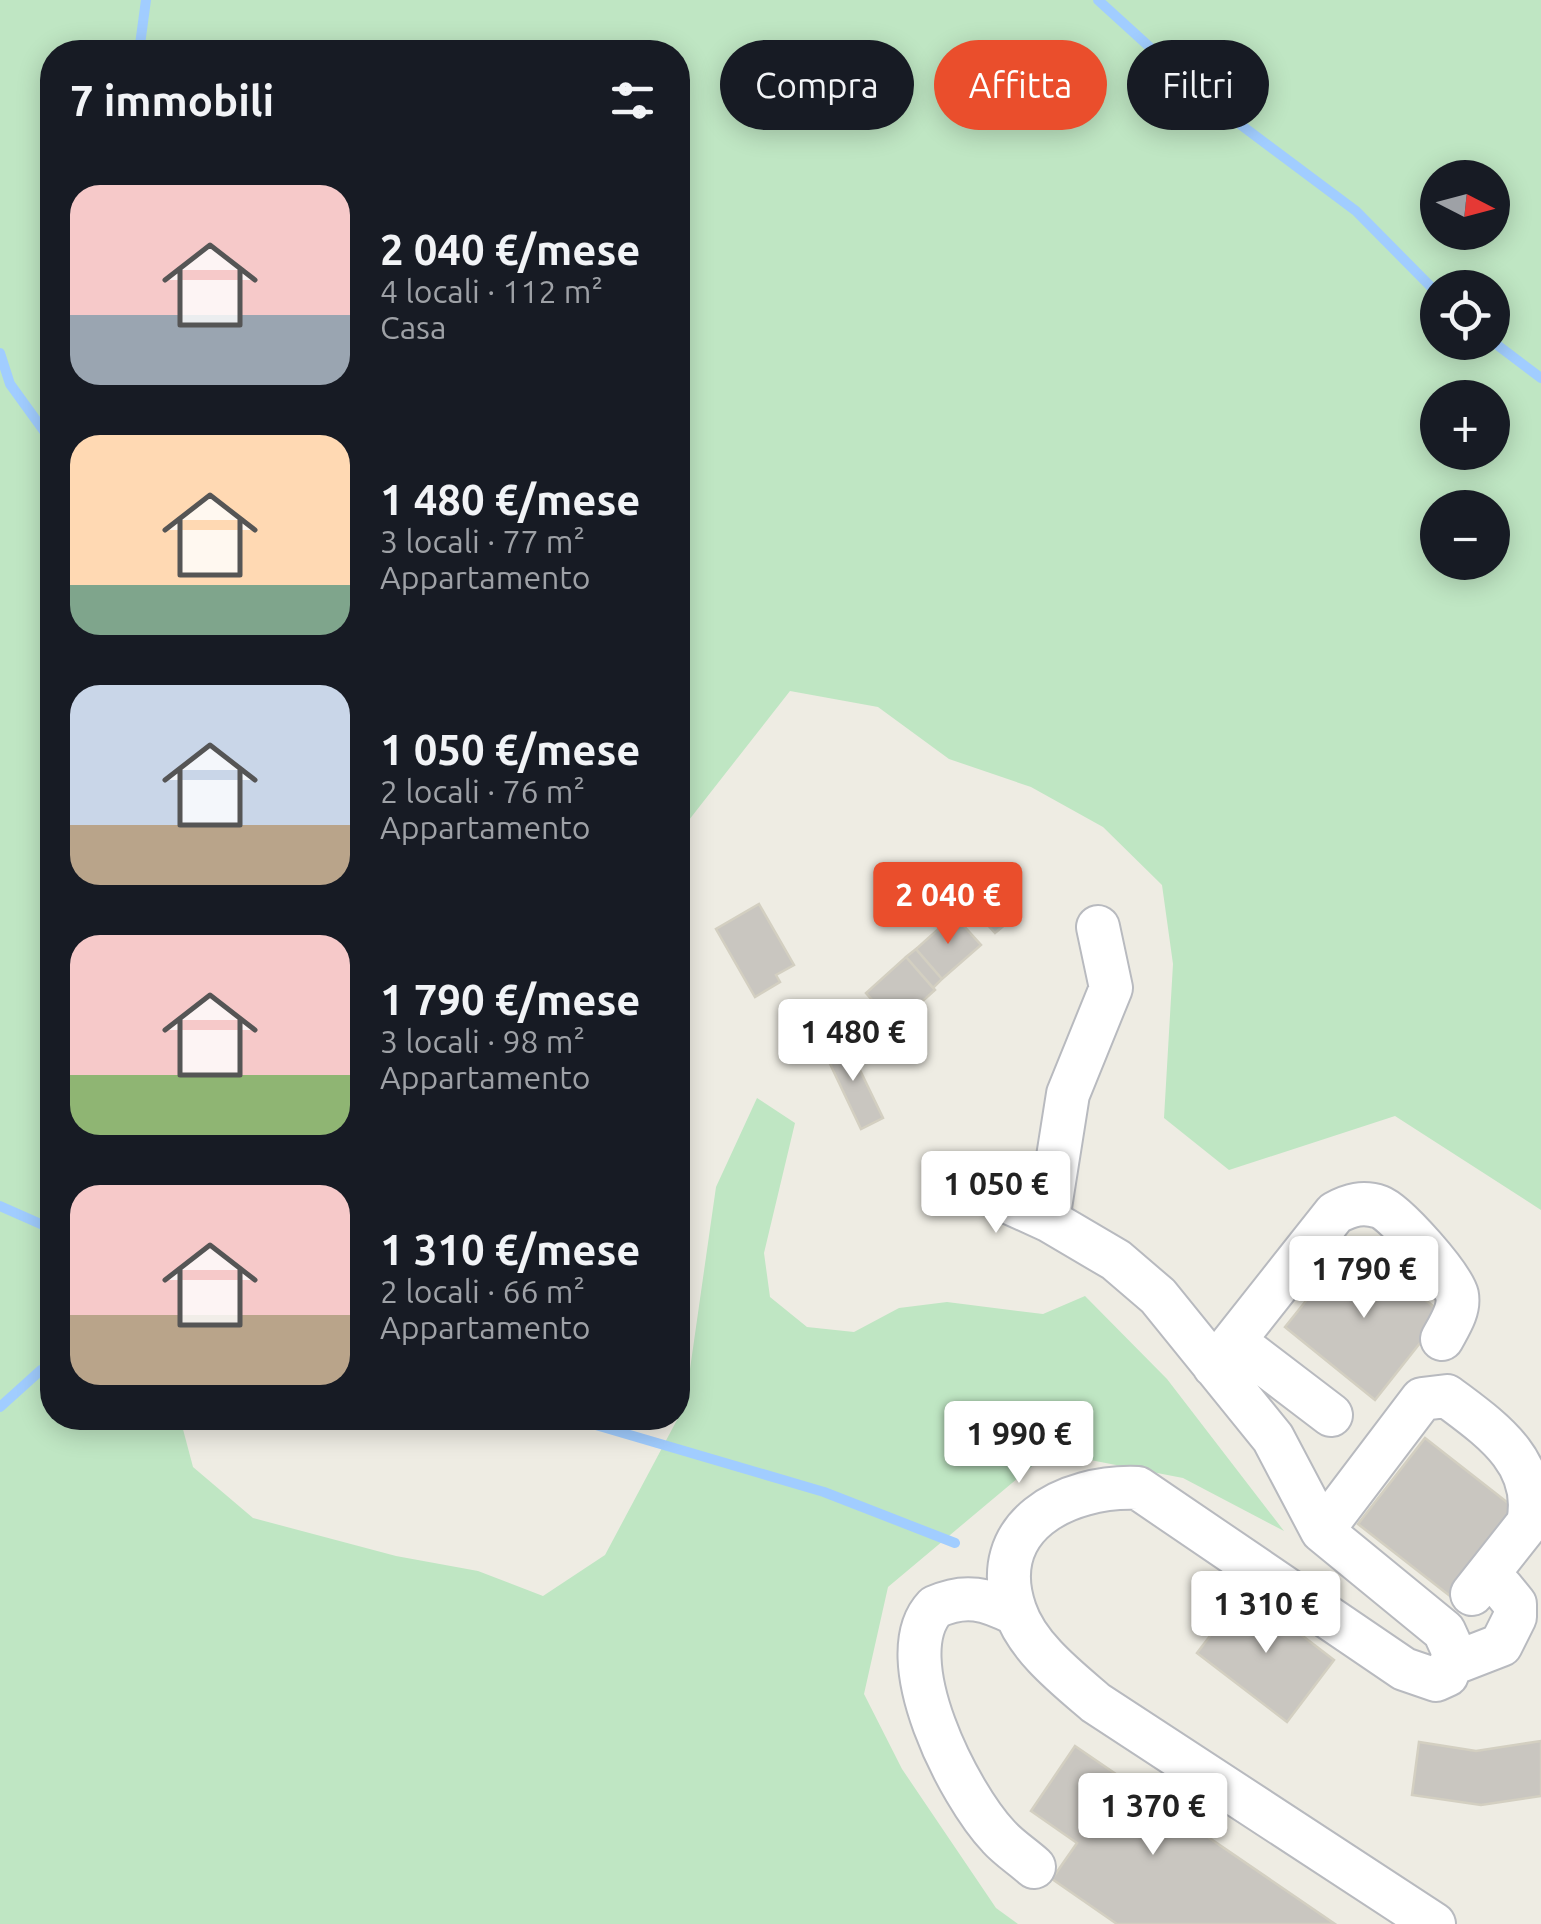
<!DOCTYPE html>
<html lang="it">
<head>
<meta charset="utf-8">
<style>
  body { margin:0; font-family:Ubuntu,sans-serif; background:#20242c; color:#f1f3f6; height:100vh; display:flex; flex-direction:column; font-size:38px; white-space:nowrap }
  * { box-sizing:border-box; margin:0 }
  p { font-size:32px; color:#9ea1a6 }
  .icon { flex:none; width:55px; height:55px; fill:none; stroke:currentColor; stroke-width:2; stroke-linecap:round; stroke-linejoin:round }
  .map { position:relative; flex:1; overflow:hidden }
  .drawer { position:absolute; left:40px; top:40px; width:650px; height:1390px; display:flex; flex-direction:column; background:#171b24; border-radius:40px; box-shadow:0 5px 25px #0003 }
  .drawer>* { flex:none }
  .hud { position:absolute; left:720px; top:40px; width:670px; height:90px; display:flex; gap:20px }
  .needle { width:65px; rotate:96deg }
  .fabs { position:absolute; left:1420px; top:160px; display:grid; gap:20px }
  .fabs a { display:grid; place-items:center; width:90px; height:90px; border-radius:50%; background:#171b24; box-shadow:0 5px 25px #0003; font-size:50px }
  .price { position:absolute; translate:-50% -85px; padding:0 22px; border-radius:10px; background:#fff; color:#222; font-size:32px; line-height:65px; filter:drop-shadow(0 2px 5px #0008) }
  .price::after { content:''; position:absolute; left:50%; top:60px; width:30px; height:22px; margin-left:-15px; background:inherit; clip-path:polygon(0 0,100% 0,50% 100%) }
  .price.on { background:#ea4e2c; color:#fff }
  ul { padding:0; list-style:none }
  li { display:flex; align-items:center; gap:30px; height:250px; padding:0 30px }
  li span { display:grid; place-items:center; flex:none; width:280px; height:200px; border-radius:30px; color:#555 }
  li>.icon { margin-inline-start:auto }
  span .icon { width:120px; height:120px; fill:#fffc; stroke-width:1 }
  li b { font-size:42px }
  h2 { display:flex; justify-content:space-between; align-items:center; height:120px; padding:0 30px; font-size:42px }
  .pill { padding:0 35px; border-radius:45px; background:#171b24; box-shadow:0 5px 25px #0003; font-size:35px; line-height:90px }
  .pill.on { background:#ea4e2c; color:#fff }
  .map>svg:first-child { display:block }
  .green { fill:#bfe6c3; fill-rule:evenodd }
  .lines { fill:none; stroke-linecap:round; stroke-linejoin:round }
  .stream { stroke:#a1cdff; stroke-width:10 }
  .building { fill:#c9c6c0; stroke:#d3cfc1; stroke-width:2.5 }
  .minor-casing { stroke:#b8babf; stroke-width:46 }
  .minor { stroke:#fff; stroke-width:42 }
</style>
</head>
<body>
<div class="map">
<svg width="1541" height="1924" viewBox="0 0 1541 1924">
  <rect width="100%" height="100%" fill="#eeece3"/>
  <path class="green" d="M0,0H1541V1210L1395,1116L1229,1170L1164,1118L1173,964L1162,885L1103,827L1031,787L949,759L878,707L790,691L678,834V52H52V1418H180L193,1467L253,1518L396,1556L478,1571L543,1596L605,1555L678,1418L689,1376L716,1187L757,1098L795,1123L764,1253L770,1297L807,1327L854,1332L899,1308L947,1302L1043,1314L1085,1296L1167,1379L1284,1531L1183,1478L1049,1452L888,1587L864,1694L902,1769L996,1908L1018,1924H0ZM1438,178H1492V232H1438ZM1438,288H1492V342H1438ZM1438,398H1492V452H1438ZM1438,508H1492V562H1438Z"/>
  <g class="lines">
    <path class="stream" d="M1098,0L1209,101L1356,211L1438,294
      M139,52L146,0
      M1492,341L1541,378
      M0,353L10,384L52,442
      M0,1206L52,1229
      M0,1407L41,1370H52
      M572,1418L824,1492L955,1543"/>
  </g>
  <path class="building" d="M996,896L1014,917L995,933L976,912Z
    M759,904L794,965L776,975L780,982L755,997L716,929Z
    M954,915L981,945L942,979L916,949Z
    M916,949L942,979L933,988L906,957Z
    M906,957L935,990L895,1026L866,993Z
    M845,1039L883,1118L861,1129L823,1049Z
    M1353,1242L1443,1314L1375,1400L1285,1327Z
    M1425,1438L1517,1510L1450,1596L1358,1524Z
    M1244,1591L1334,1660L1287,1722L1197,1653Z
    M1541,1741V1796L1481,1805L1412,1795L1419,1742L1476,1751Z
    M1075,1746L1335,1924H1117L1052,1879L1077,1843L1031,1811Z"/>
  <g class="lines">
    <g class="minor-casing">
      <path id="minor" d="M973,1186L1048,1220L1116,1260L1158,1296L1273,1438L1322,1531L1444,1631L1454,1653L1447,1675L1436,1680L1404,1669L1138,1488C1066,1485 986,1526 1015,1610C1027,1647 1067,1678 1096,1703L1434,1924
        M1048,1220L1068,1094L1111,988L1098,927
        M1234,1341L1331,1415
        M1214,1366L1335,1213C1350,1205 1363,1201 1380,1207C1396,1213 1453,1277 1457,1295C1460,1310 1449,1326 1442,1339
        M1322,1531L1422,1399L1447,1396C1488,1427 1541,1461 1528,1523L1472,1594
        M1016,1614C986,1599 966,1593 935,1607C888,1657 959,1795 999,1837C1009,1848 1023,1857 1034,1867
        M1452,1664L1501,1645L1515,1617V1604L1502,1588"/>
    </g>
    <use href="#minor" class="minor"/>
  </g>
</svg>
<div class="fabs">
<a><svg class="needle" viewBox="-14 -14 28 28"><path d="M0-13l5 13h-10z" fill="#e53935"/><path d="M0 13l5-13h-10z" fill="#9ea1a6"/></svg></a>
<a><svg class="icon" aria-label="locate" viewBox="0 0 24 24"><circle cx="12" cy="12" r="6"/><path d="M12 2v4M12 18v4M2 12h4M18 12h4"/></svg></a>
<a>+</a>
<a>−</a>
</div>
<b class="price on" style="left:948px;top:947px">2 040 €</b>
<b class="price" style="left:853px;top:1084px">1 480 €</b>
<b class="price" style="left:996px;top:1236px">1 050 €</b>
<b class="price" style="left:1364px;top:1321px">1 790 €</b>
<b class="price" style="left:1019px;top:1486px">1 990 €</b>
<b class="price" style="left:1266px;top:1656px">1 310 €</b>
<b class="price" style="left:1153px;top:1858px">1 370 €</b>
<div class="hud">
<a class="pill">Compra</a>
<a class="pill on">Affitta</a>
<a class="pill">Filtri</a>
</div>
<section class="drawer">
<h2>7 immobili<svg class="icon" aria-label="filters" viewBox="0 0 24 24"><path d="M4 7h16M4 17h16"/><circle cx="9" cy="7" r="2"/><circle cx="15" cy="17" r="2"/></svg></h2>
<ul>
<li><span style="background:linear-gradient(#f6c9c9 65%,#9aa5b1 0)"><svg class="icon" aria-label="home" viewBox="0 0 24 24"><path d="M3 11l9-7 9 7M6 9v11h12V9"/></svg></span><div><b>2 040 €/mese</b><p>4 locali · 112 m²</p><p>Casa</p></div></li>
<li><span style="background:linear-gradient(#ffd9b3 75%,#7fa58c 0)"><svg class="icon" aria-label="home" viewBox="0 0 24 24"><path d="M3 11l9-7 9 7M6 9v11h12V9"/></svg></span><div><b>1 480 €/mese</b><p>3 locali · 77 m²</p><p>Appartamento</p></div></li>
<li><span style="background:linear-gradient(#c9d6e8 70%,#b9a48a 0)"><svg class="icon" aria-label="home" viewBox="0 0 24 24"><path d="M3 11l9-7 9 7M6 9v11h12V9"/></svg></span><div><b>1 050 €/mese</b><p>2 locali · 76 m²</p><p>Appartamento</p></div></li>
<li><span style="background:linear-gradient(#f6c9c9 70%,#8fb573 0)"><svg class="icon" aria-label="home" viewBox="0 0 24 24"><path d="M3 11l9-7 9 7M6 9v11h12V9"/></svg></span><div><b>1 790 €/mese</b><p>3 locali · 98 m²</p><p>Appartamento</p></div></li>
<li><span style="background:linear-gradient(#f6c9c9 65%,#b9a48a 0)"><svg class="icon" aria-label="home" viewBox="0 0 24 24"><path d="M3 11l9-7 9 7M6 9v11h12V9"/></svg></span><div><b>1 310 €/mese</b><p>2 locali · 66 m²</p><p>Appartamento</p></div></li>
</ul>
</section>
</div>
</body>
</html>
